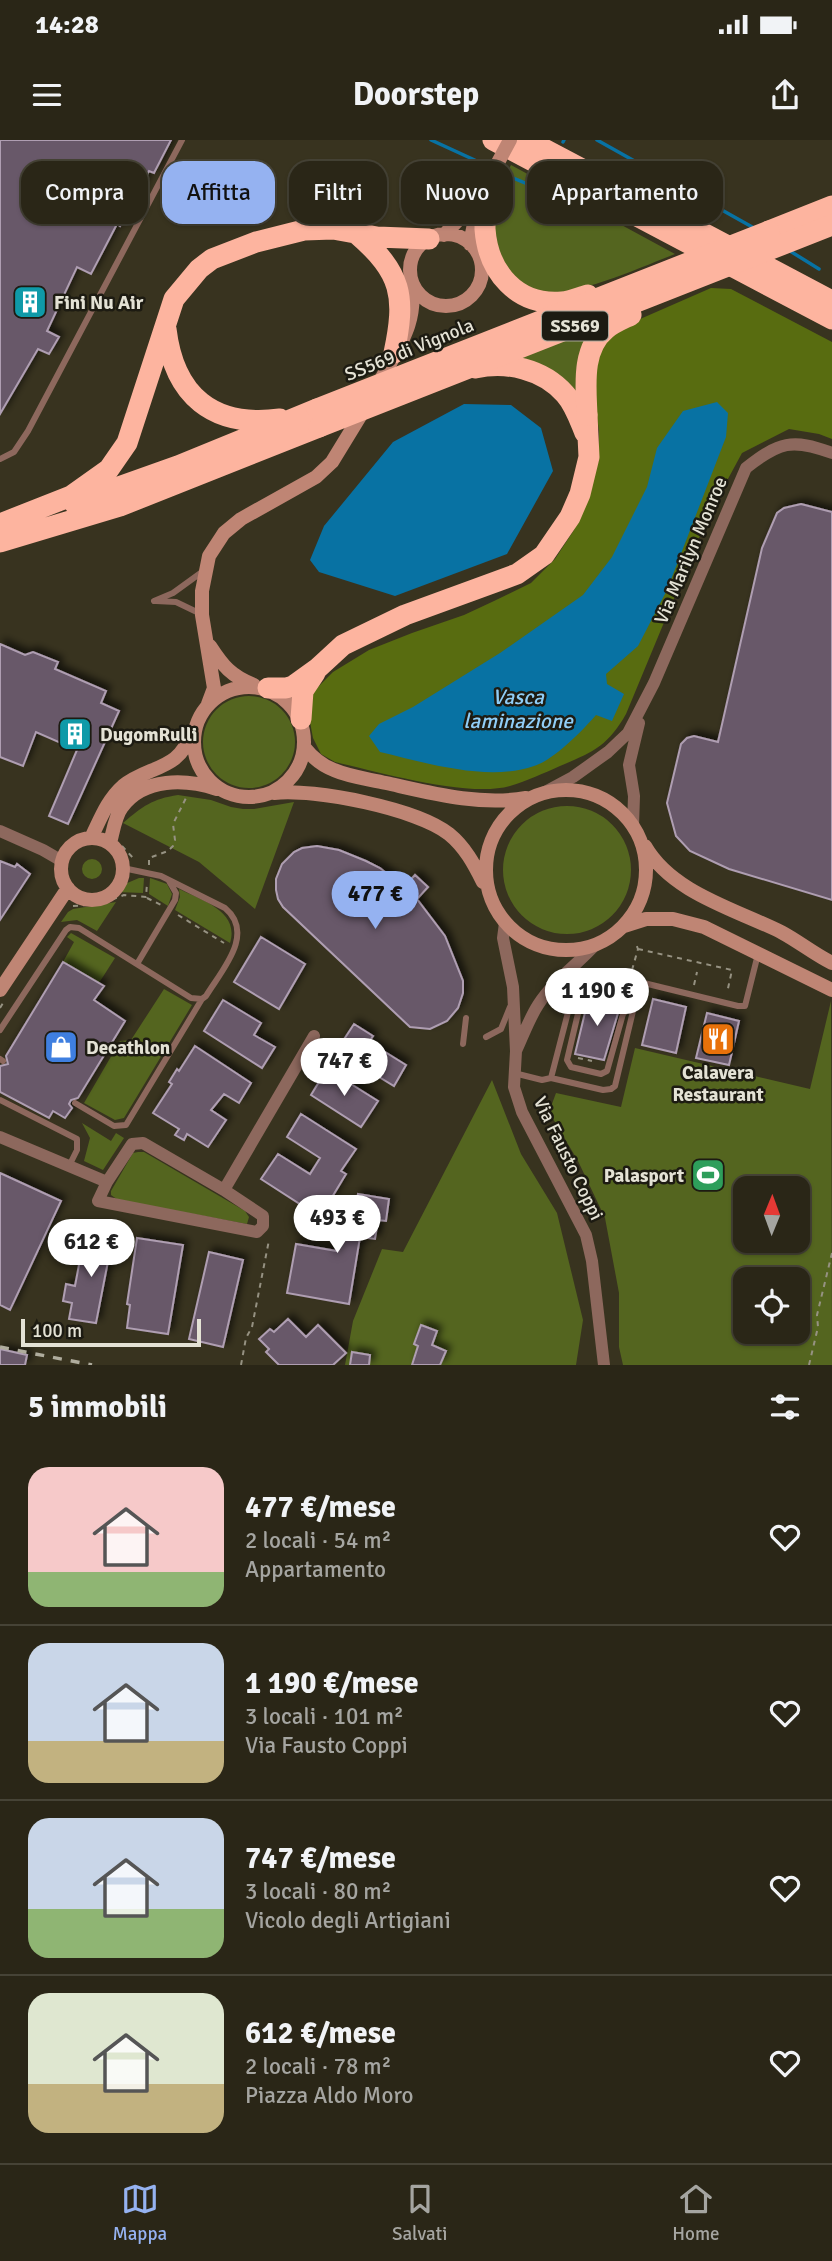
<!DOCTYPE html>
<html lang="it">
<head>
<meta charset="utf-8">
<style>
  body { margin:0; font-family:Signika,sans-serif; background:#363224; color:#f1f3f6; height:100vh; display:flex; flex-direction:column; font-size:26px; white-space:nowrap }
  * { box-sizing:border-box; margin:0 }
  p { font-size:23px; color:#a5a5a1 }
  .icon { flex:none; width:38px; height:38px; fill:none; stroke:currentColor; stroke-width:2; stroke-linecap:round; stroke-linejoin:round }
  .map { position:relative; height:1225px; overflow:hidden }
  .details { display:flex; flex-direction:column; background:#2a2617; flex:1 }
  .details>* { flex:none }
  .guide { position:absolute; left:21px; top:21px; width:791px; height:63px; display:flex; gap:14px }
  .needle { width:46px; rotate:1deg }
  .tools { position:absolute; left:733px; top:1036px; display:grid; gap:14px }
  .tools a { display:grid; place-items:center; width:77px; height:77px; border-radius:14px; background:#2a2617; box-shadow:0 2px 5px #0004,0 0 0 2px #464336; font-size:35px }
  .scale { position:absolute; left:21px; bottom:18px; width:180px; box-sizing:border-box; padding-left:7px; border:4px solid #e4e2d5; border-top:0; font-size:19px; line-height:24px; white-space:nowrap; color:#e4e2d5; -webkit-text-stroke:5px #1d1b12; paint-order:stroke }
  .price { position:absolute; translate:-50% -60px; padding:0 16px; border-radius:24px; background:#fff; color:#222; font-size:23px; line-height:46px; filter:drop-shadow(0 2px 4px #0008) }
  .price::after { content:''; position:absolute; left:50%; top:42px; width:21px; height:16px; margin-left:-10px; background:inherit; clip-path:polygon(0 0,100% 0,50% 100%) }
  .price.on { background:#95b2f1; color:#111 }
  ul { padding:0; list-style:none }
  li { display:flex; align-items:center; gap:21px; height:175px; padding:0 28px }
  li+li { border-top:2px solid #464336 }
  li span { display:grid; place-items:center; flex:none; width:196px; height:140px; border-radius:21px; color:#555 }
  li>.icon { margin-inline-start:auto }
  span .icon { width:84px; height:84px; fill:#fffc; stroke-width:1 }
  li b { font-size:30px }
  h2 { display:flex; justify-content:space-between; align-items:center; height:84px; padding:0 28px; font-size:30px }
  .chip { padding:0 24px; border-radius:21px; background:#2a2617; box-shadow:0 2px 5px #0004,0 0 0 2px #464336; font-size:24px; line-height:63px }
  .chip.on { background:#95b2f1; color:#111 }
  .status { display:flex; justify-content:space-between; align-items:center; height:49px; padding:0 35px; background:#2a2617; direction:ltr }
  .status svg { height:19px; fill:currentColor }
  header { display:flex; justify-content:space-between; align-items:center; height:91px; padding:0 28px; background:#2a2617; font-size:32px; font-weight:800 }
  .tab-bar { display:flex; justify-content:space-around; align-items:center; height:98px; border-top:2px solid #464336; background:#2a2617; font-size:19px; color:#a5a5a1 }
  .tab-bar a { display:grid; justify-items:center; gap:4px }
  .tab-bar .on { color:#95b2f1 }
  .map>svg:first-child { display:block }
  .green { fill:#54651f; fill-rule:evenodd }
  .forest { fill:#586c10 }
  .water { fill:#0872a3 }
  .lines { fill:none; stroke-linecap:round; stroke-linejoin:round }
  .stream { stroke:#0872a3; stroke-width:3.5 }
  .building { fill:#675869; stroke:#af9eb2; stroke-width:2; filter:url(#shadow) }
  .path { stroke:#969282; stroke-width:2; stroke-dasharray:5 5; stroke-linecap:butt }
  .lane { stroke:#8d685d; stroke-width:6 }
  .street { stroke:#8d685d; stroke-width:12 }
  .secondary { stroke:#bf8574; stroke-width:14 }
  .highway { stroke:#fdb49f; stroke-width:21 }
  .rail { stroke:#afac9d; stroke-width:3.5; stroke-dasharray:9 9; stroke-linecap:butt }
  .secondary-bridge { stroke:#bf8574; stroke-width:14 }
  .highway-bridge { stroke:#fdb49f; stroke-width:21 }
  .labels { text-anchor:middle; stroke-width:5; stroke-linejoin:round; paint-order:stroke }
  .shield { fill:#1d1b12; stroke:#a8a69a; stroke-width:2 }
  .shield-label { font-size:18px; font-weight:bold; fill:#e4e2d5 }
  .poi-label { font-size:19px; font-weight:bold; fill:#e4e2d5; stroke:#1d1b12; text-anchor:start }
  .street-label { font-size:19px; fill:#e4e2d5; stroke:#1d1b12 }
  .water-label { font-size:21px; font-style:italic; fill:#90cef7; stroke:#1d1b12 }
</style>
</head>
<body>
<div class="status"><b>14:28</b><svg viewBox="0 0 49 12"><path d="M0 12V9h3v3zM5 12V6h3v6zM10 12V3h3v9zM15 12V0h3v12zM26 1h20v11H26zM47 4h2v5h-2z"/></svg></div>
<header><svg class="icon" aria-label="menu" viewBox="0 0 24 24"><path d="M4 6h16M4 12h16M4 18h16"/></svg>Doorstep<svg class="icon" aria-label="share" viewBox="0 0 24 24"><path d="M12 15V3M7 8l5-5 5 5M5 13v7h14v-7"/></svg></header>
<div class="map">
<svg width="832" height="1225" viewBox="0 0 832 1225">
  <defs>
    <filter id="shadow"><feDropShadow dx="4.5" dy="-4.5" stdDeviation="3.5" flood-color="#0009"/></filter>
  </defs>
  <rect width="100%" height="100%" fill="#38331f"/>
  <path class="green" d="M511,25L675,114C644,126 568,160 538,152C527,150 507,131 497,124L490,66Z
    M596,185C572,220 574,231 582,271L511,221Z
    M203 602a46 46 0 1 1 92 0a46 46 0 1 1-92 0Z
    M178,655L211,660L231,667L243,669H254L294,662L255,769L199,722L123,683C143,666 152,659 178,655Z
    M503 730a64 64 0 1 1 128 0a64 64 0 1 1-128 0Z
    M82 729a10 10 0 1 1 20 0a10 10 0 1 1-20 0Z
    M139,738H144L143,753L117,752L125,744Z
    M150,738L167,744L172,754L168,766L149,754Z
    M179,749C201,760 240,771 230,803L175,770L180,757Z
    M116,762L97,791L77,780L61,782L68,772L73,769Z
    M71,793L115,818L99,843L63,822L74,802L67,797Z
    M164,849L192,865L124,978L115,980L84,963L120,901L131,900Z
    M831,861L832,1225H623L619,1207V1153L605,1078L578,1021L549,972L556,953L621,967L635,908L810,949ZM746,1048H798V1101H746ZM746,1139H798V1192H746Z
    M492,940L521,1014L557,1073L583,1180L576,1225H345L353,1181L382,1109L403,1112Z
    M82,983L111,1001L116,993L124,998L103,1030L84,1021L90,998Z
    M138,1012H144L245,1071L249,1077L247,1084L118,1060L111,1055V1051L133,1013Z"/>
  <path class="forest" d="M711,148L731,149L832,202V299L819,294L789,289L742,313L709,374L626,574C608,606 593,612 560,626C544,633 527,641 510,646C468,658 379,632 335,622L321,614L313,598L310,582L312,553L333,532L369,510L412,493L464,475L494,461L531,443L555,419L574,390L599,320V290L594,260L597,213L608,197L631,183Z"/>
  <path class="water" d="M717,262L728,273L726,297L667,450L638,506L606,534L607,544L624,554L612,581L596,575C583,590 554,620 534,626C488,642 426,623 380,612L369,596L379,584L413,567L500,513L583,455L612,417L647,347L657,308L683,271Z
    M464,264L511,265L541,288L553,331L507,414L395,456L319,432L310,420L324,386L393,302Z"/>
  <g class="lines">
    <path class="stream" d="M431,0L492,28
      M597,0L754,88
      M563,2L564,0
      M499,32L537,48L541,42
      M790,111L819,129"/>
  </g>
  <path class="building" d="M0,0H171L154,33L149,31L120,86L117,84L91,134L77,127L47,191L59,197L49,214L38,209L0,274Z
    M801,364L832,372V760L729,729L690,711L676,696L667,663L681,604L687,598L694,596L718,602L762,408L777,373L784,368Z
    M0,504L25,515L33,512L58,522L55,529L106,551L101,563L119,571L68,684L49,676L77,610L36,592L23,626L0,617Z
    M317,706L339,710L366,721L380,728L404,747L415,735L428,747L417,759L445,796L463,841V853L458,868L447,881L430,889L410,887L283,767L278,759L276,750V739L282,724L294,712L302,708Z
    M0,721L15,727L17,724L30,734L0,780Z
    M261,797L305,824L279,869L234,842Z
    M63,822L104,846L94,860L125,881L78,958L71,960L69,964L72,968L65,978L53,971L49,978L0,952V926L8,924L6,916Z
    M589,856L621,863L604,920L575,914Z
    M653,859L686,867L676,913L642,905Z
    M223,860L261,883L254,895L275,907L262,928L204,891Z
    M707,873L739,881L729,925L696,918Z
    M354,884L373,896L369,902L406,925L394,946L361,926L365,919L341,904Z
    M195,906L251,943L239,963L224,954L211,970L226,980L208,1007L187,994L184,1000L175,995L179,989L153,973L172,944L169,942L177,929L179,931Z
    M327,929L378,961L361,987L311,955Z
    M301,974L356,1009L341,1031L346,1034L320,1077L261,1039L278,1014L310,1034L320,1018L287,997Z
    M0,1033L61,1061L10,1170L0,1165Z
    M358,1054L389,1059L386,1081L378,1080L375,1099L360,1097L349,1164L287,1153L296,1104L337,1111L343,1069L355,1070Z
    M95,1090L118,1093L115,1112L110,1111L96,1183L69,1179L72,1163L63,1161L66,1144L75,1146L81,1114L91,1116Z
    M137,1098L183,1105L168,1194L127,1188L130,1165L127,1164Z
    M209,1112L243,1120L223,1207L189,1199Z
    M288,1179L306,1197L318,1185L346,1213L333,1225H279L266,1212L269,1209L259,1199L270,1189L274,1192Z
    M421,1185L437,1191L432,1205L446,1211L440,1225H412L418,1206L414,1204Z
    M0,1209L27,1215L25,1225H0Z
    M352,1212L370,1215L369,1225H350Z"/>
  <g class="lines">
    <path class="path" d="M230,657L239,656
      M122,706L135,720
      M149,725V718L168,711L173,706L175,700L173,684L187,656
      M147,758L161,765
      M73,766L100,764L124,755L146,757L147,743
      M178,775L224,803
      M638,809L732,830L727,853
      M632,830L638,809L636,804
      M694,845L697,832
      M593,855L611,859
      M611,861L612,855L627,854
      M0,868L3,863
      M578,918L592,921
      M241,1225L246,1198L252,1187L269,1100
      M809,1225L818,1187L817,1175L832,1113"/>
    <path class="lane" d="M0,319L14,312L28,291L182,0
      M154,461L173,453L202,432
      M156,461L176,462L201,474
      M137,824L175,760L176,753L169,741
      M585,844L567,920L571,927L601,934L607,931L623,874L635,861
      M0,890L66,790L70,787L79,788L191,858L202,859L206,856C221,831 256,794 225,768L161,736L123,728
      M486,897L501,889L510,867
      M463,904L466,878
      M0,919L3,921
      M514,933L542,940L551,938L603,950L611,949L615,946L640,842
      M551,938L573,853L595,837L611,835L738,866H745L758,814
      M0,960L77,999V1010L69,1026
      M75,963L114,986L126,985L202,859"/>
    <path class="street" d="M545,652L573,637L608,612L628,593L654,543L746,328C779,302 792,298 832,313
      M633,686L634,656L629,625L639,583
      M0,691L43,710L62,721
      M505,783L503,798L513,847L516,911L514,947L522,972L586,1095L592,1121L604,1225
      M516,911C523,896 529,879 538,865C553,841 577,825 596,804
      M0,997L107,1042
      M143,1003L224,1050L263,1076V1086L257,1092L98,1061L107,1042L132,1004Z
      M224,1050L314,896"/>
    <path class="secondary" d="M410 130a36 36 0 1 1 72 0a36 36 0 1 1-72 0Z
      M444,95L479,58L486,47
      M470,104L478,63
      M377,247C397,208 419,185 411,139
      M210,506C223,526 231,536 254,545
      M194 602a55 55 0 1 1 110 0a55 55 0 1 1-110 0Z
      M208,564L214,548L202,475V451L209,416L224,393L241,379L316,337L332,322L365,268
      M304,607C312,617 321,625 334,630C350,637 369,639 386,643C431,653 479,666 526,658
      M486 730a80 80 0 1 1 160 0a80 80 0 1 1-160 0Z
      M274,653C314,648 418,669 449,694C465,707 474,724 483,742
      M91,698C100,680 107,660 123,646C147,626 181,630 190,594
      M61 729a31 31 0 1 1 62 0a31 31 0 1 1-62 0Z
      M110,703C113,692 115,676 122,667C144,637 186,639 217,649
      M645,706C672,753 735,769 781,792C798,801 814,814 832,823
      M624,786L646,779H673L704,787L832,850
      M0,850L68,748"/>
    <path class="highway" d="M493,0L832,179
      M527,0L832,161
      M486,45C486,60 485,75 485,89C488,132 517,166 562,162C571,161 580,157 588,155
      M769,91L832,66
      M357,94C402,133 406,156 394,213
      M166,189C174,256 213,288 280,279
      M475,228C507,221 543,229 565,254C575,265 580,281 585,293
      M74,363L178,326L317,269
      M0,384L71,356L109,329L127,303L174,159L199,129L212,119L256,102L304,90L333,89L377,97L429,99
      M0,402L120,366L319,287
      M268,548H286L293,546L318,528L343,505L405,475L517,434L544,415L570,377L580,354L589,317L587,275
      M301,579L303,551L315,533"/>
    <path class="rail" d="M0,1207L92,1225"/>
    <path class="secondary-bridge" d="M486,45L510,0"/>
    <path class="highway-bridge" d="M317,269L769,91
      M587,275C586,247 581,209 606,189C613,183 623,179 631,175
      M319,287L832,85"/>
  </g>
  <defs>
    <g id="building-square" transform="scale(1.75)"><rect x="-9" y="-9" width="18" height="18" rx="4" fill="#0f9aa8" stroke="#1d1b12"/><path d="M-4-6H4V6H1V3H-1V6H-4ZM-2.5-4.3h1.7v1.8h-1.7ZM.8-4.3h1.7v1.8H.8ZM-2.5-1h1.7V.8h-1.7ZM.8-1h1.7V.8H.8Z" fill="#fff"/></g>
    <g id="restaurant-square" transform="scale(1.75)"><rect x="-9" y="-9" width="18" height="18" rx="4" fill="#e8710a" stroke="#1d1b12"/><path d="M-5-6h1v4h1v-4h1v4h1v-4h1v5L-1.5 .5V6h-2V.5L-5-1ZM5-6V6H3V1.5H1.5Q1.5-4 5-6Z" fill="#fff"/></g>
    <g id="shop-square" transform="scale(1.75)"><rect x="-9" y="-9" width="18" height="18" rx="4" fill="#3f7fe0" stroke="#1d1b12"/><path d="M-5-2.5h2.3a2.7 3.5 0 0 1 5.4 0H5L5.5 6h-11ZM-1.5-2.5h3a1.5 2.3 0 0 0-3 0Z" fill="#fff"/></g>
    <g id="stadium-square" transform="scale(1.75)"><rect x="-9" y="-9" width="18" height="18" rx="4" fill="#2e9e5b" stroke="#1d1b12"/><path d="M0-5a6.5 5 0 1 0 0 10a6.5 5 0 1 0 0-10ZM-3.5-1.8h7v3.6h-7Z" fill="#fff"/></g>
  </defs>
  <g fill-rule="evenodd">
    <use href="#building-square" x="30" y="162"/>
    <use href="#building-square" x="75" y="594"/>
    <use href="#restaurant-square" x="718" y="899"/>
    <use href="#shop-square" x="61" y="907"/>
    <use href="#stadium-square" x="708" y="1035"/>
  </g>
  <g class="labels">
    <rect class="shield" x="542" y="171.5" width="66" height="29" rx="5"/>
    <g class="shield-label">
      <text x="575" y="192">SS569</text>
    </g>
    <g class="poi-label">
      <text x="54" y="169">Fini Nu Air</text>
      <text x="100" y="601">DugomRulli</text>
      <text x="86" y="914">Decathlon</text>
      <text x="718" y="939" text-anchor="middle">Calavera<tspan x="718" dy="22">Restaurant</tspan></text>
      <text x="684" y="1042" text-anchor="end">Palasport</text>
    </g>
    <g class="street-label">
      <text transform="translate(409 209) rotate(-22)" y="7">SS569 di Vignola</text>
      <text transform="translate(690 410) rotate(-67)" y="7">Via Marilyn Monroe</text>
      <text transform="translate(569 1018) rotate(64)" y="7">Via Fausto Coppi</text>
    </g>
    <g class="water-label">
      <text x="518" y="564">Vasca<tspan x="518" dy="24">laminazione</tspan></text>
    </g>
  </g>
</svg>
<div class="tools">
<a><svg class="needle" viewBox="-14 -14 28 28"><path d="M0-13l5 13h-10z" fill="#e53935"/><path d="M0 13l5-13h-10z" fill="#a5a5a1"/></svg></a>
<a><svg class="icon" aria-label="locate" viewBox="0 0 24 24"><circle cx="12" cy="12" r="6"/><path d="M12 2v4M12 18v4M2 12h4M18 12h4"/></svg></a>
</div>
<div class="scale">100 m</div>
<b class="price on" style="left:375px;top:791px">477 €</b>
<b class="price" style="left:597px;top:888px">1 190 €</b>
<b class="price" style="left:344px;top:958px">747 €</b>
<b class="price" style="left:337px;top:1115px">493 €</b>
<b class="price" style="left:91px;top:1139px">612 €</b>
<div class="guide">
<a class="chip">Compra</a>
<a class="chip on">Affitta</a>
<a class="chip">Filtri</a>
<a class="chip">Nuovo</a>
<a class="chip">Appartamento</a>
</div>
</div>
<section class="details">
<h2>5 immobili<svg class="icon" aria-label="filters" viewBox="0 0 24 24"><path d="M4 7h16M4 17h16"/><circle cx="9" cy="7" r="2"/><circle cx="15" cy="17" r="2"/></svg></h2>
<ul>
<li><span style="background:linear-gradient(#f6c9c9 75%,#8fb573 0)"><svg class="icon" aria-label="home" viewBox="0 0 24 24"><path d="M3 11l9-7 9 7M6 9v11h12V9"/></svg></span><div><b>477 €/mese</b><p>2 locali · 54 m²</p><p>Appartamento</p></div><svg class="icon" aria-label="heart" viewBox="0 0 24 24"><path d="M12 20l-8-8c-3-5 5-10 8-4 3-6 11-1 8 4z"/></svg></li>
<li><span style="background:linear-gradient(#c9d6e8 70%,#c2b280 0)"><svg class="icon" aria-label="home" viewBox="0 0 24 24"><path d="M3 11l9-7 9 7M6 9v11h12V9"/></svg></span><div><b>1 190 €/mese</b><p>3 locali · 101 m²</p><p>Via Fausto Coppi</p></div><svg class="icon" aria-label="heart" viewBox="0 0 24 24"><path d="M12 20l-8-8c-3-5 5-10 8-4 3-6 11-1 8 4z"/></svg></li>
<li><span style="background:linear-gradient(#c9d6e8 65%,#8fb573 0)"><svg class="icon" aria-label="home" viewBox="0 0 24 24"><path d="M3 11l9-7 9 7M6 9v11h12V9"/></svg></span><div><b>747 €/mese</b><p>3 locali · 80 m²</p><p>Vicolo degli Artigiani</p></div><svg class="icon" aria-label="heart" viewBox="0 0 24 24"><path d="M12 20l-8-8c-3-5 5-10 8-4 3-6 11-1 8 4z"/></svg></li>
<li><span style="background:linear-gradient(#dfe7d0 65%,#c2b280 0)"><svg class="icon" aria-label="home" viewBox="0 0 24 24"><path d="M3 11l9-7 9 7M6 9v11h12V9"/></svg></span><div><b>612 €/mese</b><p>2 locali · 78 m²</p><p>Piazza Aldo Moro</p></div><svg class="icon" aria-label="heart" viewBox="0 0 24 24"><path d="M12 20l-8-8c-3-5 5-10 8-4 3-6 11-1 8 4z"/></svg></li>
</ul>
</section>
<nav class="tab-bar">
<a class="on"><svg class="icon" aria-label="map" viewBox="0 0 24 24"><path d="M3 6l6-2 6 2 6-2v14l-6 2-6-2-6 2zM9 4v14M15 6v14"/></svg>Mappa</a>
<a><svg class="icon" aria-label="saved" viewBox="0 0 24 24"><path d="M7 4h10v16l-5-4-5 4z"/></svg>Salvati</a>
<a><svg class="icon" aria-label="home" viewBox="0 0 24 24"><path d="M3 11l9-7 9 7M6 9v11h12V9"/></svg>Home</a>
</nav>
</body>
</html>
